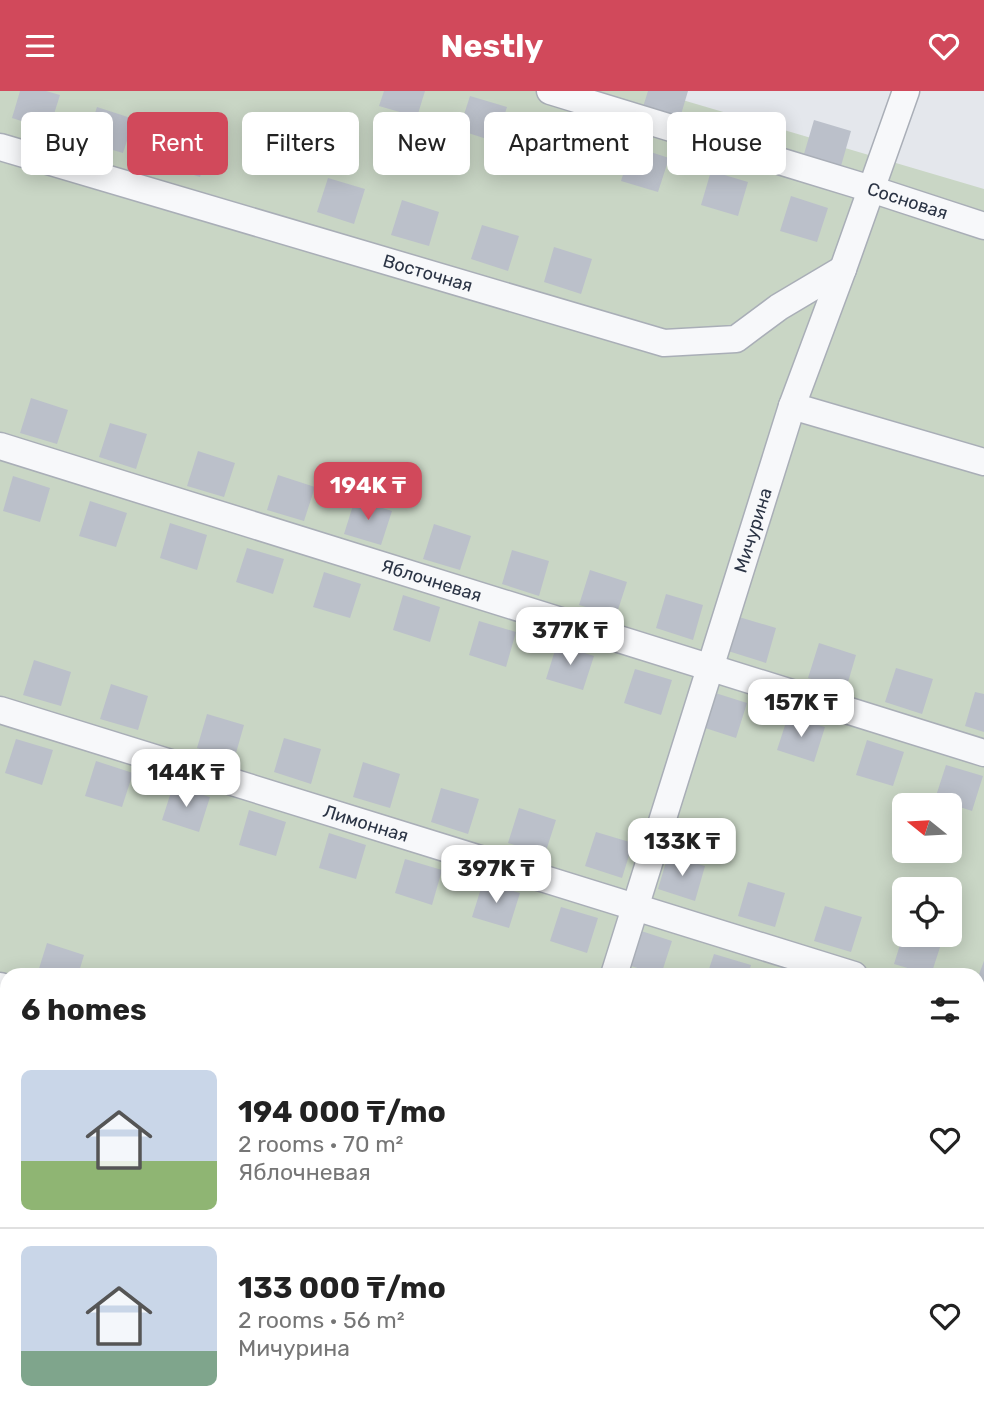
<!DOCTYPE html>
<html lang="en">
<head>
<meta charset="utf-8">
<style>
  body { margin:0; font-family:Rubik,sans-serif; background:#f6f6f6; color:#222; height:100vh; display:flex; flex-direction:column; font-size:26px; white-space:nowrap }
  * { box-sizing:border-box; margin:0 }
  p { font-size:23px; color:#767676 }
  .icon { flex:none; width:38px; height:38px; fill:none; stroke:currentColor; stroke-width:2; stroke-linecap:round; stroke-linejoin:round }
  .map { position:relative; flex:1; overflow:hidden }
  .panel { position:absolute; left:0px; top:877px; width:985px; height:450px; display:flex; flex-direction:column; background:#fff; border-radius:21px 21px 0 0; box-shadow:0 4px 18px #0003 }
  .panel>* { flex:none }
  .banner { position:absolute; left:21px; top:21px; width:943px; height:63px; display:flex; gap:14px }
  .needle { width:46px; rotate:288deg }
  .fabs { position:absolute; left:892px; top:702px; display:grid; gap:14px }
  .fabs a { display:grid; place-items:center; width:70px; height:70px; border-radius:10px; background:#fff; box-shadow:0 4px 18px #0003; font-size:35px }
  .price { position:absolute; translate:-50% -60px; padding:0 16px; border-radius:14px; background:#fff; color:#222; font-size:23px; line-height:46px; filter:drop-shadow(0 2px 4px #0008) }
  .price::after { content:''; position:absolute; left:50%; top:42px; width:21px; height:16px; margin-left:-10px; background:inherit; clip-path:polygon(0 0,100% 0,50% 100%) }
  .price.active { background:#d1495b; color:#fff }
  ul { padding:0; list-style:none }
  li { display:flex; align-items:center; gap:21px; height:175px; padding:0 21px }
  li+li { border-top:2px solid #e0e0e0 }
  li span { display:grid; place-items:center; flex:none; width:196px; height:140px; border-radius:10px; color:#555 }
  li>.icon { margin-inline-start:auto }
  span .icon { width:84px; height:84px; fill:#fffc; stroke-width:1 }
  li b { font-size:30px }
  h2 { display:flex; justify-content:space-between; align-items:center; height:84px; padding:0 21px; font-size:30px }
  .pill { padding:0 24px; border-radius:10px; background:#fff; box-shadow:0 4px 18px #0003; font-size:24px; line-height:63px }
  .pill.active { background:#d1495b; color:#fff }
  header { display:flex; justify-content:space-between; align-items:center; height:91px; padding:0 21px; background:#d1495b; color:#fff; font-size:32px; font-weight:700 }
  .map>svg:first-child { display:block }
  .green { fill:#c9d6c5; fill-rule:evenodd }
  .building { fill:#bbc0ca }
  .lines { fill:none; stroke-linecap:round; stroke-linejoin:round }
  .street-casing { stroke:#a9aeb7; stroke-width:29 }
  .street { stroke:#f7f8fa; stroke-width:26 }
  .labels { text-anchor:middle; stroke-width:5; stroke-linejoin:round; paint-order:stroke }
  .street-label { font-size:18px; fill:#2b3445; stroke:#f4f6f9 }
</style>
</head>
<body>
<header><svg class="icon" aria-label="menu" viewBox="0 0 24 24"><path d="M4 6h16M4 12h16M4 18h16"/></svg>Nestly<svg class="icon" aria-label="heart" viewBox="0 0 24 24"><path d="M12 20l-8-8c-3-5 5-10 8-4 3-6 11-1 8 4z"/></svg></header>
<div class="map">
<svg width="984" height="1326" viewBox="0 0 984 1326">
  <rect width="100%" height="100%" fill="#e4e7ec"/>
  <path class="green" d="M0,0H652L984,98V1326H0ZM905,714H950V760H905ZM905,798H950V844H905ZM7,884H978V1320H7Z"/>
  <path class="building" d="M20,0H46L60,4L49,39L12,27Z
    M384,0H425L417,26L379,15Z
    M648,0H688L680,27L643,16Z
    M470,5L507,16L496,51L459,39Z
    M97,16L134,28L123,62L86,51Z
    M814,29L851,40L841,75L804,63Z
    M551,30L588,42L577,76L540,65Z
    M174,40L211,51L200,86L163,74Z
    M632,55L669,67L658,101L621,90Z
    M711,80L748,91L738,125L701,114Z
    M328,87L365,98L354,133L317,121Z
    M791,105L828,117L817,151L780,140Z
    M402,109L439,121L429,155L391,144Z
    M482,134L519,145L508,180L471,168Z
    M554,156L592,168L581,203L544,191Z
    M31,307L68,319L57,353L20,342Z
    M110,332L147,343L136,378L99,366Z
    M198,360L235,372L224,406L187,395Z
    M278,384L315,396L304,430L267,419Z
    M13,385L50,397L40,431L3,420Z
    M355,408L392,420L381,454L344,443Z
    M90,410L127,422L116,456L79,445Z
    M170,432L207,444L197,479L160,467Z
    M434,433L471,445L460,479L423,468Z
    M247,457L284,468L273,503L236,491Z
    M512,459L549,470L539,505L502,493Z
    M590,479L627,491L616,525L579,514Z
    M324,481L361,493L350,527L313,516Z
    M666,503L703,514L693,549L656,537Z
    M403,504L440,516L430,551L393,539Z
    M739,526L776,537L766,572L728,560Z
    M479,530L516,541L506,576L469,564Z
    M819,552L856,564L846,598L808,587Z
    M557,553L594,565L583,599L546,588Z
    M34,569L71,581L61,615L23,604Z
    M896,577L933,588L922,623L885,611Z
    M635,578L672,589L661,624L624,612Z
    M111,593L148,605L138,639L100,628Z
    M709,600L747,612L736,647L699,635Z
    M975,601L984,603V641L965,635Z
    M207,623L244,634L234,669L197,657Z
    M788,625L825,636L814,671L777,659Z
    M284,647L321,658L311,693L274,681Z
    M16,648L53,659L42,694L5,682Z
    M867,649L904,661L893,695L856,684Z
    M96,670L133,682L122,716L85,705Z
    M363,671L400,683L390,717L353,706Z
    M946,674L983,685L972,720L935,708Z
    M173,695L210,706L199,741L162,729Z
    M441,697L479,708L468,743L431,731Z
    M519,717L556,729L545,763L508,752Z
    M249,719L286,731L276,765L239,754Z
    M596,741L633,752L622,787L585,775Z
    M329,742L366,754L356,788L319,777Z
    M668,764L705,775L695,810L658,798Z
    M405,768L442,779L432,814L395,802Z
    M483,791L520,802L509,837L472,826Z
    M748,791L785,802L775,836L738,825Z
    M825,815L862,826L851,861L814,850Z
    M561,816L598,827L587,862L550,850Z
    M635,838L672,850L661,884L624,873Z
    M903,844H920L942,850L931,884L894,873Z
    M47,852L84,864L78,884H37Z
    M714,863L751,874L748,884H707Z
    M984,870V902L978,900V886Z
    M978,944L984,946V968L979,984Z
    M983,1146H984V1178L978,1176V1163Z
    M322,1320H362L360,1326H320Z
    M582,1320H623L621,1326H580Z"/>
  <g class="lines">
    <g class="street-casing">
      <g id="street">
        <path id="s1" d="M550,0L871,98L984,135"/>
        <path id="s2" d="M0,56L664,252L736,248L779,216L843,178"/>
        <path d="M792,315L984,371"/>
        <path id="s3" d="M0,355L984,662"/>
        <path id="s4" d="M0,619L854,884"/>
        <path id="s5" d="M614,884L792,315L843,178L906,0"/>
        <path d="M0,895L7,897"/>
        <path d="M978,922L984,924"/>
        <path d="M0,1175L7,1178"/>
        <path d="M978,1199L984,1200"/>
        <path d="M456,1320L476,1326"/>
      </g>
    </g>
    <use href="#street" class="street"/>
  </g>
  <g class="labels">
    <g class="street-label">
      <text dy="6" stroke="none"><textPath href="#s1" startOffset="374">Сосновая</textPath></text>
      <text dy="6" stroke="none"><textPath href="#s2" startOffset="446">Восточная</textPath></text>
      <text dy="6" stroke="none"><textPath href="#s5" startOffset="466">Мичурина</textPath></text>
      <text dy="6" stroke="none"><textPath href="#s3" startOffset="452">Яблочневая</textPath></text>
      <text dy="6" stroke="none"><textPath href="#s4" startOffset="383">Лимонная</textPath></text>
    </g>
  </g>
</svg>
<div class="fabs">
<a><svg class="needle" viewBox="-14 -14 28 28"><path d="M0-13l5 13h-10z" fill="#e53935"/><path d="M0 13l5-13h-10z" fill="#767676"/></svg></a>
<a><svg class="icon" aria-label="locate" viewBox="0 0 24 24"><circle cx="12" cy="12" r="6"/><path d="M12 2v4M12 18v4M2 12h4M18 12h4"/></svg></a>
</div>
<b class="price active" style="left:368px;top:431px">194K ₸</b>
<b class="price" style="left:570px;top:576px">377K ₸</b>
<b class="price" style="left:801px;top:648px">157K ₸</b>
<b class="price" style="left:186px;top:718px">144K ₸</b>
<b class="price" style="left:682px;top:787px">133K ₸</b>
<b class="price" style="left:496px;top:814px">397K ₸</b>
<div class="banner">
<a class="pill">Buy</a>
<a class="pill active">Rent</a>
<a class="pill">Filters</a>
<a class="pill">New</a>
<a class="pill">Apartment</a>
<a class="pill">House</a>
</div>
<section class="panel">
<h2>6 homes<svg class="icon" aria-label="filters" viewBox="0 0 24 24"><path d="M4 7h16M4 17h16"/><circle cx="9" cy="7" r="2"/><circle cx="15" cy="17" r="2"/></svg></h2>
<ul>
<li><span style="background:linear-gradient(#c9d6e8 65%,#8fb573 0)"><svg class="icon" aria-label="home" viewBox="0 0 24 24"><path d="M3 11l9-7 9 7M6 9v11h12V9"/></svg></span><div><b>194 000 ₸/mo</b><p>2 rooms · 70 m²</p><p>Яблочневая</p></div><svg class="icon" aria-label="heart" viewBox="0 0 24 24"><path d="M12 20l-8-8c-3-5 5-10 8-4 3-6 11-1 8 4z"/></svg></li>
<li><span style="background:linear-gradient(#c9d6e8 75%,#7fa58c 0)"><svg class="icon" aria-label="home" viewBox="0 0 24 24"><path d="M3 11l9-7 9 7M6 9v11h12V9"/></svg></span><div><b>133 000 ₸/mo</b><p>2 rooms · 56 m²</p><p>Мичурина</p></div><svg class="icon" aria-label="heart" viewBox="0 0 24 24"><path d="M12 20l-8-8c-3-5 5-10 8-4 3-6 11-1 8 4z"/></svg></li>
</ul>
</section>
</div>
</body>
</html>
